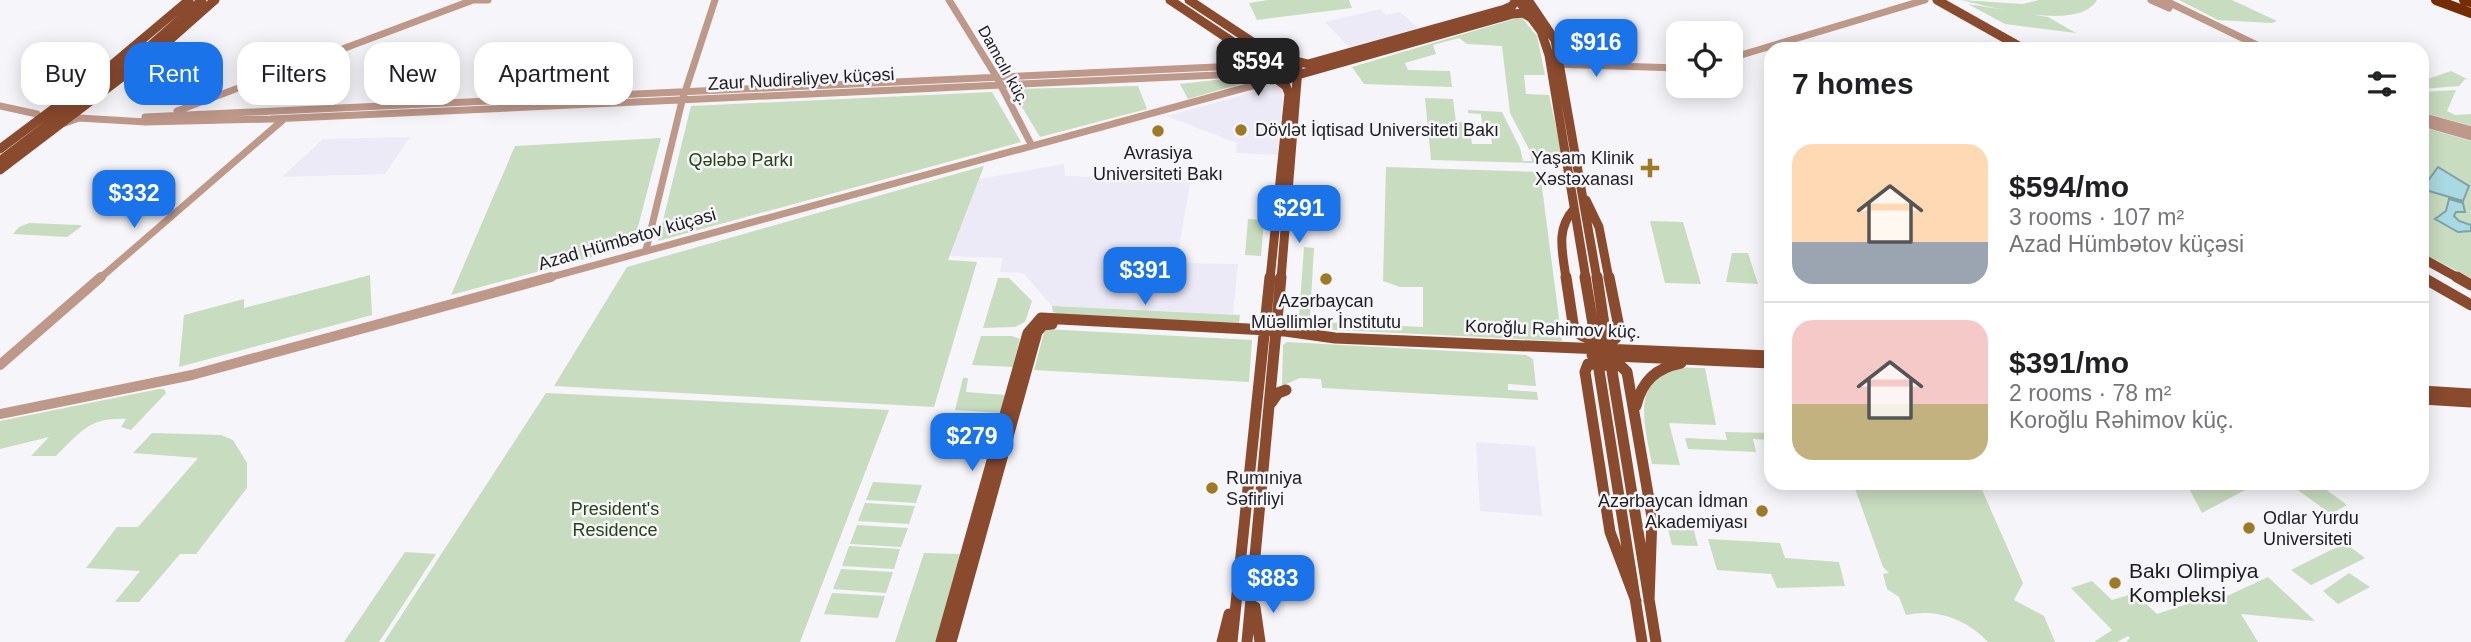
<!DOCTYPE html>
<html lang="en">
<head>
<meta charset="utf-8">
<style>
  body { margin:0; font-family:Helvetica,sans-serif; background:#f2f2f2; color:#202124; height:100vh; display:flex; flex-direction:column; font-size:26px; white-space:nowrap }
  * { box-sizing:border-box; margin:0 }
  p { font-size:23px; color:#757577 }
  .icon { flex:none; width:38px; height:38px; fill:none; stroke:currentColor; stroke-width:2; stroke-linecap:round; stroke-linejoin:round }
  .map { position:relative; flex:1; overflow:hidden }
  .panel { position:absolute; left:1764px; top:42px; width:665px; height:448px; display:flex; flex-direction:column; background:#fff; border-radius:21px; box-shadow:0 4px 18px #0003 }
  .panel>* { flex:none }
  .top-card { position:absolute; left:21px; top:42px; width:665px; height:63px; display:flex; gap:14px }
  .controls { position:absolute; left:1666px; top:21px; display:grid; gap:14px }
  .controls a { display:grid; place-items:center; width:77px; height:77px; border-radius:14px; background:#fff; box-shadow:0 4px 18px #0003; font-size:35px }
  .price { position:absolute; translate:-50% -60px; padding:0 16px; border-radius:14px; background:#1a73e8; color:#fff; font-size:23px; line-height:46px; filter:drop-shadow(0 2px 4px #0008) }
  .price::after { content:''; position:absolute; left:50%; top:42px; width:21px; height:16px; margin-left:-10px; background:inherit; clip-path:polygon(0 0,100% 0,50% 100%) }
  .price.on { background:#222; color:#fff }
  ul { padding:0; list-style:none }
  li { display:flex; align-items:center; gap:21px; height:175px; padding:0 28px }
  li+li { border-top:2px solid #e0e0e0 }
  li span { display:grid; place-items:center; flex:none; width:196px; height:140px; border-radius:21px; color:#555 }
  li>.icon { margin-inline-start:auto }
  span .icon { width:84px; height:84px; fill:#fffc; stroke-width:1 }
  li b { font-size:30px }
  h2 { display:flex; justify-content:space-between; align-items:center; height:84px; padding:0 28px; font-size:30px }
  .pill { padding:0 24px; border-radius:21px; background:#fff; box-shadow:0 4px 18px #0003; font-size:24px; line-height:63px }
  .pill.on { background:#1a73e8; color:#fff }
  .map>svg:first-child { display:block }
  .built { fill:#ebeaf6 }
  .green { fill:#c8dcbf }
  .water { fill:#a9d9e3; stroke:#7fa1a8; stroke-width:2 }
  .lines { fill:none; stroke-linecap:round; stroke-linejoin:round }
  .minor-far1 { stroke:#be9889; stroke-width:7 }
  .minor { stroke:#be9889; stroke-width:10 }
  .major-far1 { stroke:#894a2e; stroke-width:9 }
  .major { stroke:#894a2e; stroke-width:11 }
  .highway { stroke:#742c03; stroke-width:10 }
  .poi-dot { fill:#9f7926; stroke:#f6f5fa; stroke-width:2.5 }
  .labels { text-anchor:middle; stroke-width:5; stroke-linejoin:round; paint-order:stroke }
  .far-street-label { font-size:16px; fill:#1e1d1f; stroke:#f6f5fa }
  .street-label { font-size:18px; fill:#1e1d1f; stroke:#f6f5fa }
  .poi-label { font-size:18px; fill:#1e1d1f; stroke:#f6f5fa; text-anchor:start }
  .park-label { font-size:18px; fill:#264313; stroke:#f6f5fa }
  .near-poi-label { font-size:21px; fill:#1e1d1f; stroke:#f6f5fa; text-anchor:start }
</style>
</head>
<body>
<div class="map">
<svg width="2471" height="642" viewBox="0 0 2471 642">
  <rect width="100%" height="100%" fill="#f6f5fa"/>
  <path class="built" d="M1381,9L1386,15L1400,12L1418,28L1349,47L1325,22Z
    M1277,86L1283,91L1278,155L1236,153L1237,143L1166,116Z
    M410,137L385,174L282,177L323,139Z
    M1064,164L1065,176L1191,179L1176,263L1238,264L1233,314L1052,306L1023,273L1000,272L1003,258L950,256L979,179Z
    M1476,442L1535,446L1542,516L1480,511Z"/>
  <path class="green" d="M1268,0H1349L1352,8L1257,20L1249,3Z
    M1961,0L2022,4L2039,0H2097C2079,32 1991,7 1961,0Z
    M2179,0H2232L2277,21L2272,23L2218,20Z
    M1968,4L2048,17L2076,33L2005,24Z
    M1521,17L1537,36L1545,75H1524L1526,94L1549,95L1564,164L1431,160L1425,98L1453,99L1456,122H1469L1472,144H1492L1489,123H1482L1481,114L1468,113V110L1502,112L1520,148L1523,161H1532L1529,149L1510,113L1502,46L1467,44L1459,38L1433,45L1436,54L1405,63L1408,70L1450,71L1452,87L1364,84L1352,67Z
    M2451,71L2469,80L2465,79L2459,86L2422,89V81Z
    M1241,77L1254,80L1188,99L1180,84Z
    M1138,86L1147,109L1040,137L1011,89Z
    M2456,90L2447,111L2455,115L2471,114V126L2422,112V92Z
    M992,92L1021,142L658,241L691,106Z
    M2422,127L2471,141V278L2422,253Z
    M661,138L633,246L451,295L515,146Z
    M984,166L948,260L977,262L934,407L554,386L627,267Z
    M1386,167L1540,172L1562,341L1295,328V321L1423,327V287H1400L1383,281Z
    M1248,219L1264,220L1261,256L1245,255Z
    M1650,221L1683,222L1701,284L1665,283Z
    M29,223L79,225L82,226L67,237L13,234L19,227Z
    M1304,247L1314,248L1310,317H1299Z
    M1732,253H1748L1758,284L1726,282Z
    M370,275L372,315L179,367L184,315L244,299V308Z
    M998,278H1009L1032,301L1025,322L1015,327L983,328Z
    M1052,306L1240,315L1239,323L1062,315L1053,312Z
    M1045,329L1252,340L1249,382L1034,370Z
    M981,336H1012L1020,339L1013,367L972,365Z
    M1287,342L1526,355L1533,359L1536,386L1508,384V390L1537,392L1538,400L1322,388L1321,379L1300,378L1282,386L1283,345Z
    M1705,368L1716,425L1669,423L1680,465L1652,464C1646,432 1629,377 1677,369C1685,367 1696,368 1705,368Z
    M963,378H968L966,392L1005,395L1001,413L955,410Z
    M159,389H164L166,393L131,430L121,427L126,419C89,417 81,432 56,456H31L49,437L0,449V421Z
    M546,393L889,410L800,642H384Z
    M1725,432L1771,433V440L1753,439L1756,452L1688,449L1685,438L1727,440Z
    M152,433L221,435L233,440L247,463V488L196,554H180L139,602H115L140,571L86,568L117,527H138L198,458L133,453Z
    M873,482L922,485L916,503L866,500Z
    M1853,483H1979L2023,583L2014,600L2044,616L2055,642H1988C1967,619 1936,608 1906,615L1899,597L1887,589L1883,574L1889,573L1883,567Z
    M2186,483H2258L2202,513Z
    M2288,483H2317L2347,505L2331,514Z
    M865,503L915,506L909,524L858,521Z
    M1666,522L1692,523L1698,546L1672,545Z
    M857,525L908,528L901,547L850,544Z
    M1708,539L1780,543L1785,558L1839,562L1845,586L1777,588L1771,574L1717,570Z
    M2345,543L2365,558L2311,585L2291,570Z
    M849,546L900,549L894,569L842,566Z
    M405,552L436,554L379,642H344Z
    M924,553L960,554L936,642H895Z
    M841,569L893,572L886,593L833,589Z
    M2349,573L2370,587L2338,604L2323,591Z
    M2268,577L2315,621L2241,614L2258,642H2126L2130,638L2128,636L2117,642H2094L2112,630L2071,588L2092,581L2112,600L2135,593L2157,614L2193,602L2214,591L2227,596Z
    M832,593L885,596L878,618L824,614Z"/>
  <path class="water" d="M2438,167L2469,186L2463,201L2422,189Z
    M2449,199L2463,203L2465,212H2456L2454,216L2459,221L2471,225V231L2458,232L2435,219L2446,211Z"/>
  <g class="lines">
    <path class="minor-far1" d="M473,0H488
      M949,0L996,76L1032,146
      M2151,0L2169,8
      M2164,0L2265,49
      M1731,58L1925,0
      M1552,64L1678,68
      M1272,81L1288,78
      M0,106L37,114
      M177,111L473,0
      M2422,116L2471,130
      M145,117L1237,66L1275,60
      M65,123L79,118L146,122L271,119L1239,74L1275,78
      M2422,123L2471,137
      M646,250L682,101L715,0
      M99,279L284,119
      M544,279L1259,84"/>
    <path class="minor" d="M0,365L101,277
      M0,414L192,375L551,277"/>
    <path class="major-far1" d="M1170,0L1251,54L1263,71
      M1189,0L1272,55L1308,64L1505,9L1512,6L1516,0
      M1518,0L1541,31L1549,55L1586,279
      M1528,0L1555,40L1597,279
      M1937,0L2024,49
      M1294,76L1513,14L1523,13L1530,17
      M0,149L113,64L189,0
      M0,161L151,45L202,0
      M0,170L163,46L215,0
      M1586,200L1599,227L1609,279
      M2422,258L2460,279
      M2422,277L2425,279
      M1270,279L1289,94L1286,86L1275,78
      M1281,279L1298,68
      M1566,279C1563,253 1555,230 1574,209"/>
    <path class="major" d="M1566,277L1574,330C1586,341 1600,341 1615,339L1620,332L1609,277
      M1585,277L1594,330
      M1597,277L1605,331
      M2422,277L2471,305
      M2457,277L2471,285
      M1592,355L1771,363
      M1599,370L1642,642
      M1612,371L1656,642
      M2422,391L2471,394
      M2422,399L2471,402
      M1271,403L1278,393L1286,390
      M1636,406C1642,381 1656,368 1681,363
      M1636,601L1610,532L1585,372L1588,364L1621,366L1627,372L1652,517L1649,601
      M1255,607L1260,642
      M941,642L1028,333L1041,318L1285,331L1335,338L1771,356
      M951,642L1037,332L1043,325L1052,324
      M1222,642L1229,614
      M1232,642L1270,277
      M1247,642L1281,277"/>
    <path class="highway" d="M2436,0L2471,13
      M2464,0L2471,2"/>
  </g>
  <g class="poi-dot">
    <circle cx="1241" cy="130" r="7"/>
    <circle cx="1158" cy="131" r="7"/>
    <path d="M1646.5 157.5h7v7h7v7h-7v7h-7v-7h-7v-7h7z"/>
    <circle cx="1326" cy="279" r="7"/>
    <circle cx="1212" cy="488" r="7"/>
    <circle cx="1762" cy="511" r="7"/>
    <circle cx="2249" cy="528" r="7"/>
    <circle cx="2115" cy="583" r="7"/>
  </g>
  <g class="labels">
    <g class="far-street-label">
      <text transform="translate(1004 65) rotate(61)" y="6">Damcılı küç.</text>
    </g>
    <g class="street-label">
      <text transform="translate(801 79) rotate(-3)" y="6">Zaur Nudirəliyev küçəsi</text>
      <text transform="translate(627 239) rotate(-16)" y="6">Azad Hümbətov küçəsi</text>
      <text transform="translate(1553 329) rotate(2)" y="6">Koroğlu Rəhimov küç.</text>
    </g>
    <g class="poi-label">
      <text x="1255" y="136">Dövlət İqtisad Universiteti Bakı</text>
      <text x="1158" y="159" text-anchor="middle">Avrasiya<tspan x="1158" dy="21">Universiteti Bakı</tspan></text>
      <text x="1634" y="164" text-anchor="end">Yaşam Klinik<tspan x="1634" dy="21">Xəstəxanası</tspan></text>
      <text x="1326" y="307" text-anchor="middle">Azərbaycan<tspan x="1326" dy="21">Müəllimlər İnstitutu</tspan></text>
      <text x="1226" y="484">Rumıniya<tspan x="1226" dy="21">Səfirliyi</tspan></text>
      <text x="1748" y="507" text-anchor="end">Azərbaycan İdman<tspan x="1748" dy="21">Akademiyası</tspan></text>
      <text x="2263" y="524">Odlar Yurdu<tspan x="2263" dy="21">Universiteti</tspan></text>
    </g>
    <g class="park-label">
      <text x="741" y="166">Qələbə Parkı</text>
      <text x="615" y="515">President's<tspan x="615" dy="21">Residence</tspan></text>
    </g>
    <g class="near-poi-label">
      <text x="2129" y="578">Bakı Olimpiya<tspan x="2129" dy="24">Kompleksi</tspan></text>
    </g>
  </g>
</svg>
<div class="controls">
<a><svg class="icon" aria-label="locate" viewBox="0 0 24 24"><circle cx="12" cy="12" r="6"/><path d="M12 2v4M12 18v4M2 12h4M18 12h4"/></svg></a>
</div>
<b class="price" style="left:1596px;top:79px">$916</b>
<b class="price on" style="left:1258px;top:98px">$594</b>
<b class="price" style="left:134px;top:230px">$332</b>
<b class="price" style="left:1299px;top:245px">$291</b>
<b class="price" style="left:1145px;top:307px">$391</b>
<b class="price" style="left:972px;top:473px">$279</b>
<b class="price" style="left:1273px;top:615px">$883</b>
<div class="top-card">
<a class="pill">Buy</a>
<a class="pill on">Rent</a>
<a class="pill">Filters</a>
<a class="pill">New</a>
<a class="pill">Apartment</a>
</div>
<section class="panel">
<h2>7 homes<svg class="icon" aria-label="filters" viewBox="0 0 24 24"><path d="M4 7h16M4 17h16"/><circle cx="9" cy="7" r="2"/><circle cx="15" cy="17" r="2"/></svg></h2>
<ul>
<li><span style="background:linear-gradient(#ffd9b3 70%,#9aa5b1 0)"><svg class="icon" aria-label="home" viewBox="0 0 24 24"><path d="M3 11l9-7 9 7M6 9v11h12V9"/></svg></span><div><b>$594/mo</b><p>3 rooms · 107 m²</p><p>Azad Hümbətov küçəsi</p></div></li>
<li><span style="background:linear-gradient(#f6c9c9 60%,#c2b280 0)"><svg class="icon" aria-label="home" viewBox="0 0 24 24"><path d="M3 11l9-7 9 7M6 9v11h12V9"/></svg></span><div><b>$391/mo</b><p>2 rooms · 78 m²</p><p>Koroğlu Rəhimov küç.</p></div></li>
</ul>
</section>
</div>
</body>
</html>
